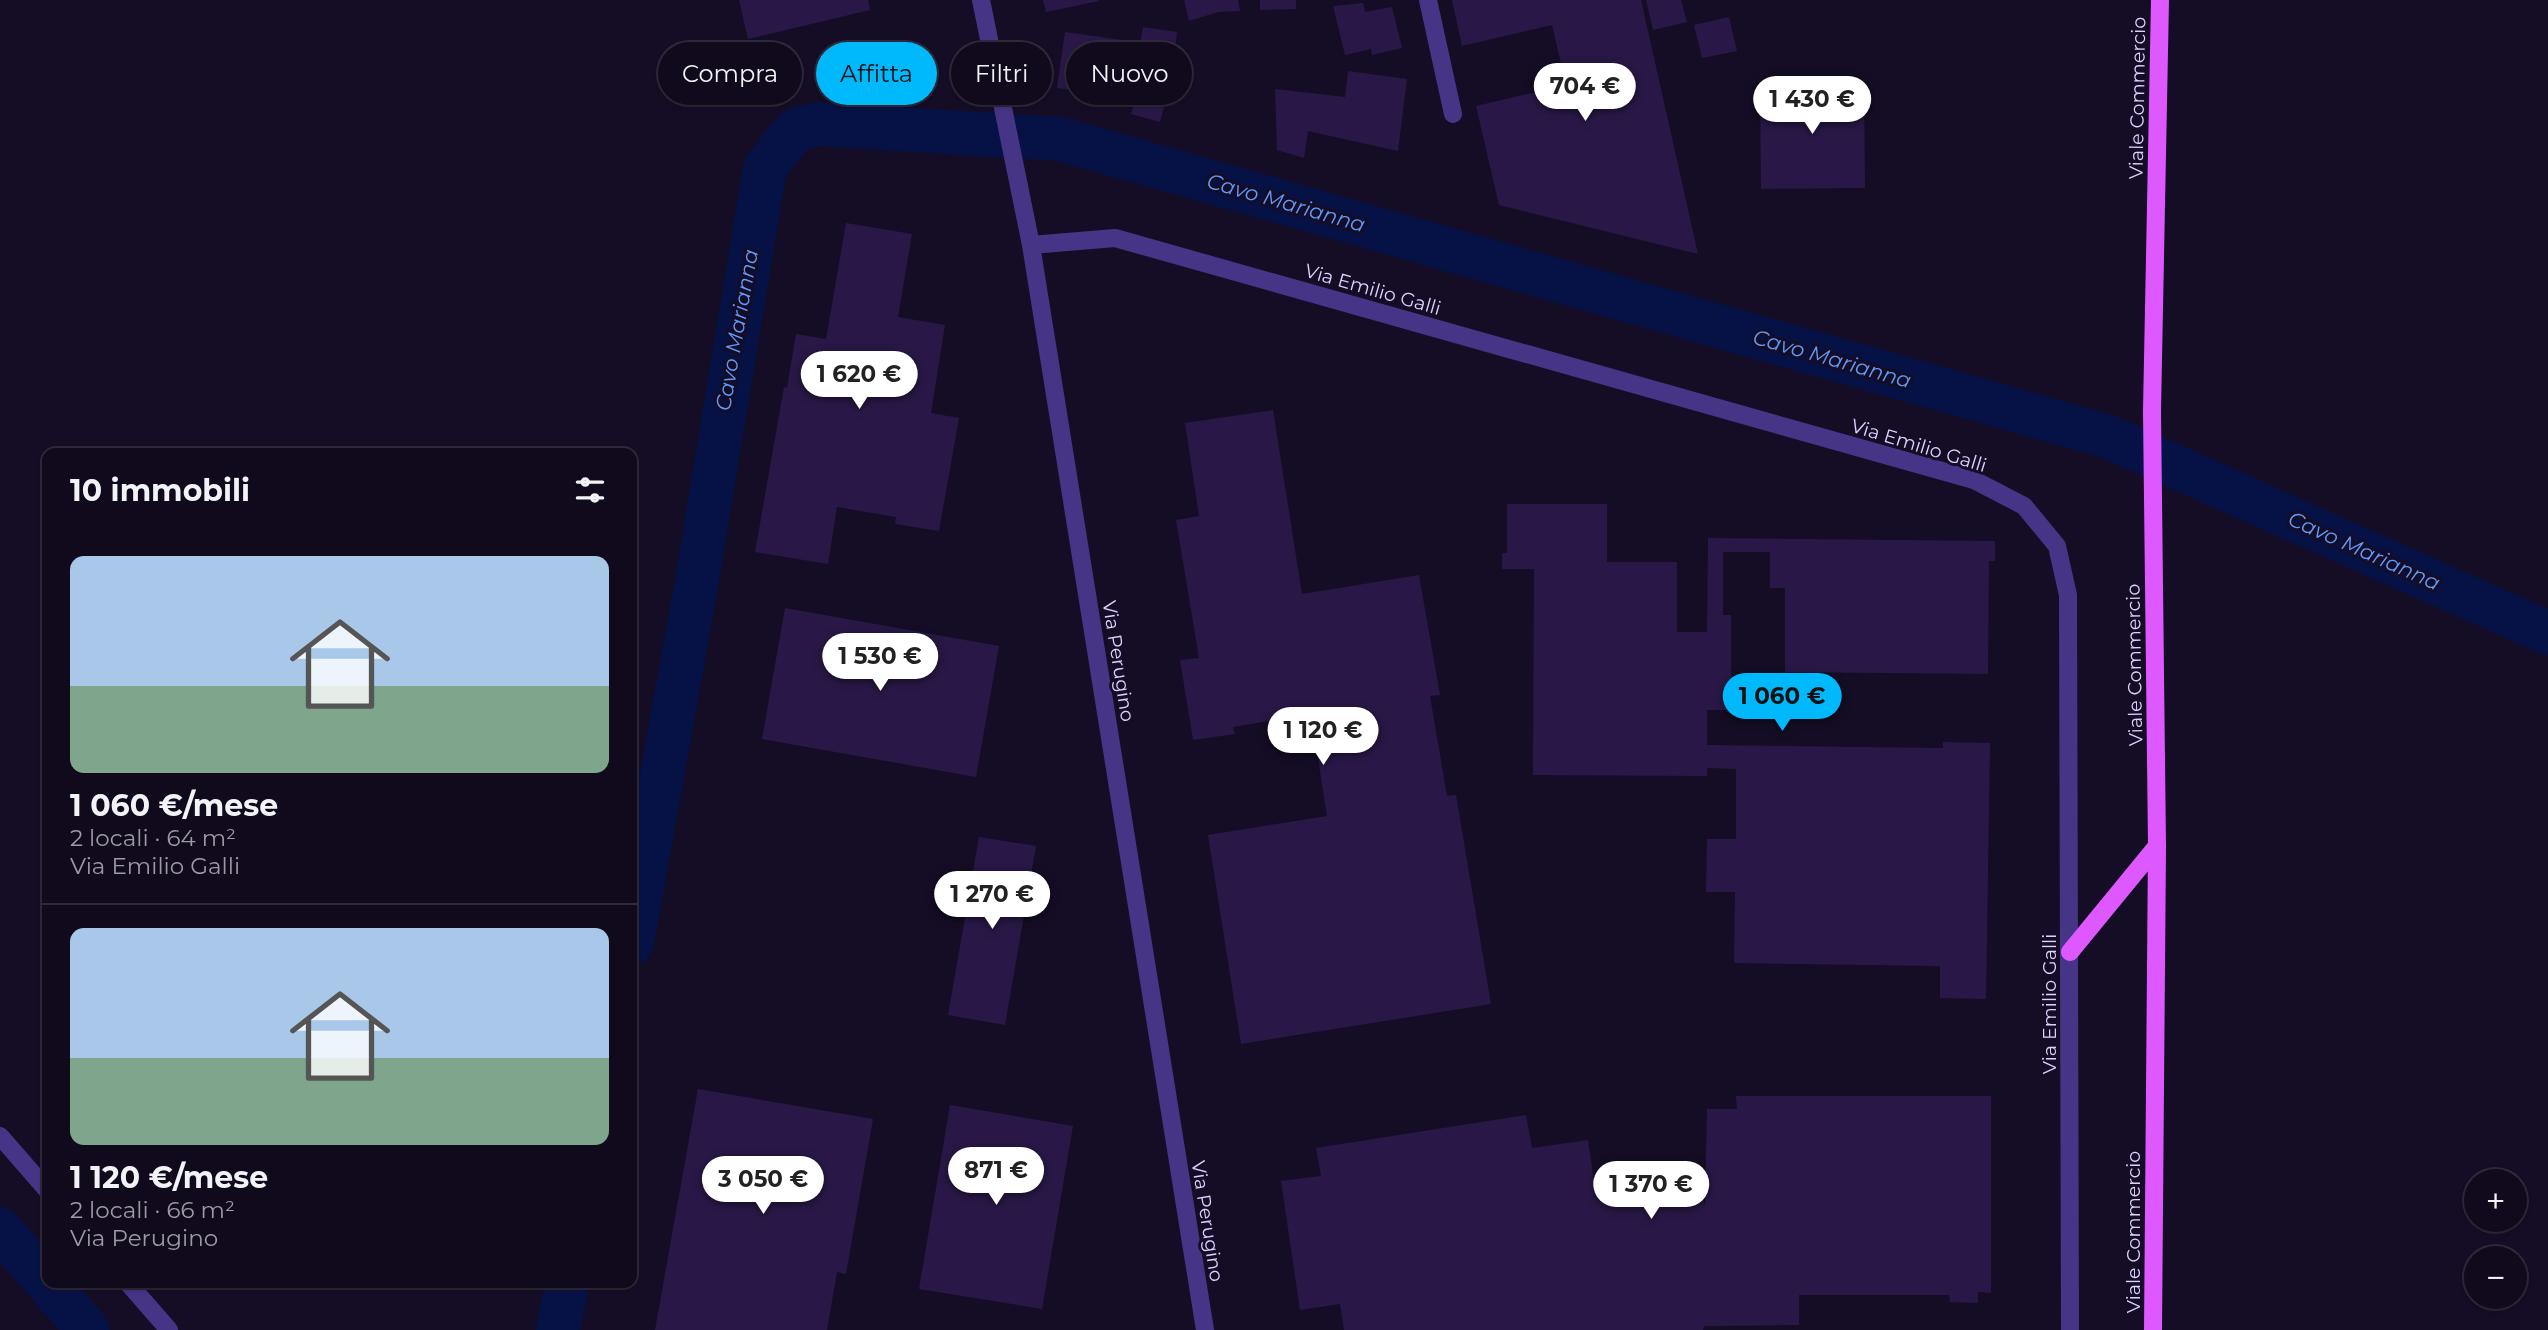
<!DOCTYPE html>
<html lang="it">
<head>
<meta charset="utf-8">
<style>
  body { margin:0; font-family:Montserrat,sans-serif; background:#1e1829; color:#f1f3f6; height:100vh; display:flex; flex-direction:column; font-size:26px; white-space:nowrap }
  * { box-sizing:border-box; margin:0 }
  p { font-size:23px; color:#9c9aa3 }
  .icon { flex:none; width:38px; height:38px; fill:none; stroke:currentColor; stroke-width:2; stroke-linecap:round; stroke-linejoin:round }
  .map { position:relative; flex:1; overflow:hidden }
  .details { position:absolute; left:42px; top:448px; width:595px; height:840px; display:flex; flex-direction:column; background:#100a1c; border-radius:14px; box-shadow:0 2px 5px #0004,0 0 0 2px #302b3b }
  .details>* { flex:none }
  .hud { position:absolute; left:658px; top:42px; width:665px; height:63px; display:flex; gap:14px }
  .buttons { position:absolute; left:2464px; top:1169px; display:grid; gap:14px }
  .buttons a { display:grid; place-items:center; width:63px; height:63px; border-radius:50%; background:#100a1c; box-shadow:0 2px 5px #0004,0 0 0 2px #302b3b; font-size:35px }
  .price { position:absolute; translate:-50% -60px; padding:0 16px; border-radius:24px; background:#fff; color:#222; font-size:23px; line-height:46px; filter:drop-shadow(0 2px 4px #0008) }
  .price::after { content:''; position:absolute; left:50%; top:42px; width:21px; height:16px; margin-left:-10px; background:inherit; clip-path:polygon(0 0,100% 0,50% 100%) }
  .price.on { background:#00b8fc; color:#111 }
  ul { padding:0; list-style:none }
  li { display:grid; align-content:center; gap:14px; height:371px; padding:0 28px }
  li+li { border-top:2px solid #302b3b }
  li span { display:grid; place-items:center; height:217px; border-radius:14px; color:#555 }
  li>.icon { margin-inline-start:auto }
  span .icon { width:126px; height:126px; fill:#fffc; stroke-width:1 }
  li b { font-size:30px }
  h2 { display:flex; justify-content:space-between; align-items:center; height:84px; padding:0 28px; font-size:30px }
  .chip { padding:0 24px; border-radius:32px; background:#100a1c; box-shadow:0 2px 5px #0004,0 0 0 2px #302b3b; font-size:24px; line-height:63px }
  .chip.on { background:#00b8fc; color:#111 }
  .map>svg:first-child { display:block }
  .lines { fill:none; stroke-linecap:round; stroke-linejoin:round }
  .canal { stroke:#061245; stroke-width:44 }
  .building { fill:#291847 }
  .minor { stroke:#463587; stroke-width:18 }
  .major { stroke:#dd58ff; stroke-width:18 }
  .labels { text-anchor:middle; stroke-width:6; stroke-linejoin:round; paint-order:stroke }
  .street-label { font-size:19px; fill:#ded1ff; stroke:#150d25 }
  .water-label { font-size:21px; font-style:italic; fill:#5f9aff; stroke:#150d25 }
</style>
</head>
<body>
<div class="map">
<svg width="2548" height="1330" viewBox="0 0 2548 1330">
  <rect width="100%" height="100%" fill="#150d25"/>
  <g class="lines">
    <path class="canal" d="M632,943L696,586L765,168L794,131L817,124L1060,139L2109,437L2548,633
      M0,1229L88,1330
      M558,1330L567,1283"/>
  </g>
  <path class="building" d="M739,0H868L870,10L748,39Z
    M1043,0H1099V1L1046,12Z
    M1184,0H1238L1240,11L1218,12L1189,21Z
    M1260,0H1296V9L1260,10Z
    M1452,0H1641L1698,254L1499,205L1476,106L1566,85L1552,25L1462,46Z
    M1646,0H1681L1687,22L1653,30Z
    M1363,3L1365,12L1392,7L1402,48L1372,55L1371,49L1345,55L1333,6Z
    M1729,17L1737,51L1702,58L1694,25Z
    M1143,27L1177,32L1175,51L1140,46Z
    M1065,32L1129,41L1121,97L1057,88Z
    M1348,71L1407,79L1398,151L1308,131L1304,158L1277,150L1275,89L1345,97Z
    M1864,83L1865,188L1761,189L1760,84Z
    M1139,85L1168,93L1160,122L1131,114Z
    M846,223L912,234L898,317L945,325L931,413L959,418L939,531L895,524L896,517L837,507L828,564L755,552L784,387L787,388L796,334L826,339Z
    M1273,410L1302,594L1419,575L1440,695L1430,696L1447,796L1456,795L1491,1004L1241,1044L1208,835L1327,816L1311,714L1233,727L1235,734L1193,740L1180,660L1199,658L1176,520L1199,516L1185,423Z
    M1507,504H1607V562H1677V632H1707L1708,538L1995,541V561H1989L1988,674L1785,672V588H1770V552H1723V615H1731V710H1707V745L1943,748V742L1990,743L1986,999L1940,998V966L1734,963L1735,892H1706L1707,839H1736V769L1707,768V776L1533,775L1534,569H1502V553H1507Z
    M785,608L999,646L976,777L762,739Z
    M979,837L1036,846L1005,1025L948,1015Z
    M698,1089L873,1119L846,1274L837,1272L827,1330H655Z
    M1736,1096H1991V1293L1978,1292V1303L1950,1302L1949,1295H1799V1325L1704,1326L1703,1330H1344L1340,1304L1300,1310L1281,1181L1321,1176L1316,1148L1526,1115L1532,1148L1588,1140L1596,1195L1697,1175L1705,1206L1707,1109H1737Z
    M950,1105L1073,1126L1042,1309L919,1289Z"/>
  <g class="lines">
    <path class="minor" d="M981,0L1031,245L1205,1330
      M1428,0L1453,114
      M1031,245L1115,238L1974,480L2024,506L2057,546L2068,595L2070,1330
      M0,1136L47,1190
      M128,1283L169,1330"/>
    <path class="major" d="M2070,952L2157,846
      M2153,1330L2157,846L2152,411L2160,0"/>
  </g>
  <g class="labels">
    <g class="street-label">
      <text transform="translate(2137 98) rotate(-89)" y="7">Viale Commercio</text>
      <text transform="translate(1373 289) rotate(16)" y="7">Via Emilio Galli</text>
      <text transform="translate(1919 445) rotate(17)" y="7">Via Emilio Galli</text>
      <text transform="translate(1119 661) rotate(81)" y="7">Via Perugino</text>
      <text transform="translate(2134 665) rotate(-91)" y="7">Viale Commercio</text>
      <text transform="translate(2049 1004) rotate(-90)" y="7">Via Emilio Galli</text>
      <text transform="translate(1208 1221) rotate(81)" y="7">Via Perugino</text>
      <text transform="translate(2133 1232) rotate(-90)" y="7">Viale Commercio</text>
    </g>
    <g class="water-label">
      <text transform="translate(1286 203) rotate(16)" y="7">Cavo Marianna</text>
      <text transform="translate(737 330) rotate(-80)" y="7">Cavo Marianna</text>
      <text transform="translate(1832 359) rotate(16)" y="7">Cavo Marianna</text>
      <text transform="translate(2364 551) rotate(24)" y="7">Cavo Marianna</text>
    </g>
  </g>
</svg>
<div class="buttons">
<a>+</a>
<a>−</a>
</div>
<b class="price" style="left:1585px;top:123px">704 €</b>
<b class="price" style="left:1812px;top:136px">1 430 €</b>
<b class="price" style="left:859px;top:411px">1 620 €</b>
<b class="price" style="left:880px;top:693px">1 530 €</b>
<b class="price on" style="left:1782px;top:733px">1 060 €</b>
<b class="price" style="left:1323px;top:767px">1 120 €</b>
<b class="price" style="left:992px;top:931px">1 270 €</b>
<b class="price" style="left:996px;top:1207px">871 €</b>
<b class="price" style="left:763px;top:1216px">3 050 €</b>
<b class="price" style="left:1651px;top:1221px">1 370 €</b>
<div class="hud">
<a class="chip">Compra</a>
<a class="chip on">Affitta</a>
<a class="chip">Filtri</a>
<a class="chip">Nuovo</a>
</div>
<section class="details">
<h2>10 immobili<svg class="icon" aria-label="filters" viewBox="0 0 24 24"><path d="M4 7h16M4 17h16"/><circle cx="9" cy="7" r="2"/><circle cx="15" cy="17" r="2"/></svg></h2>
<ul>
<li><span style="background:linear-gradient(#a9c7e8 60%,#7fa58c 0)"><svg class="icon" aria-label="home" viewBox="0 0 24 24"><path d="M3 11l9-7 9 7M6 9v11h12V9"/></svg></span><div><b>1 060 €/mese</b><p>2 locali · 64 m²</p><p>Via Emilio Galli</p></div></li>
<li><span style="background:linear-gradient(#a9c7e8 60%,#7fa58c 0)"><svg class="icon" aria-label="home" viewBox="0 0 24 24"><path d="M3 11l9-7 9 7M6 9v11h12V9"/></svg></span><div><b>1 120 €/mese</b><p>2 locali · 66 m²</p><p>Via Perugino</p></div></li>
</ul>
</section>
</div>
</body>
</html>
